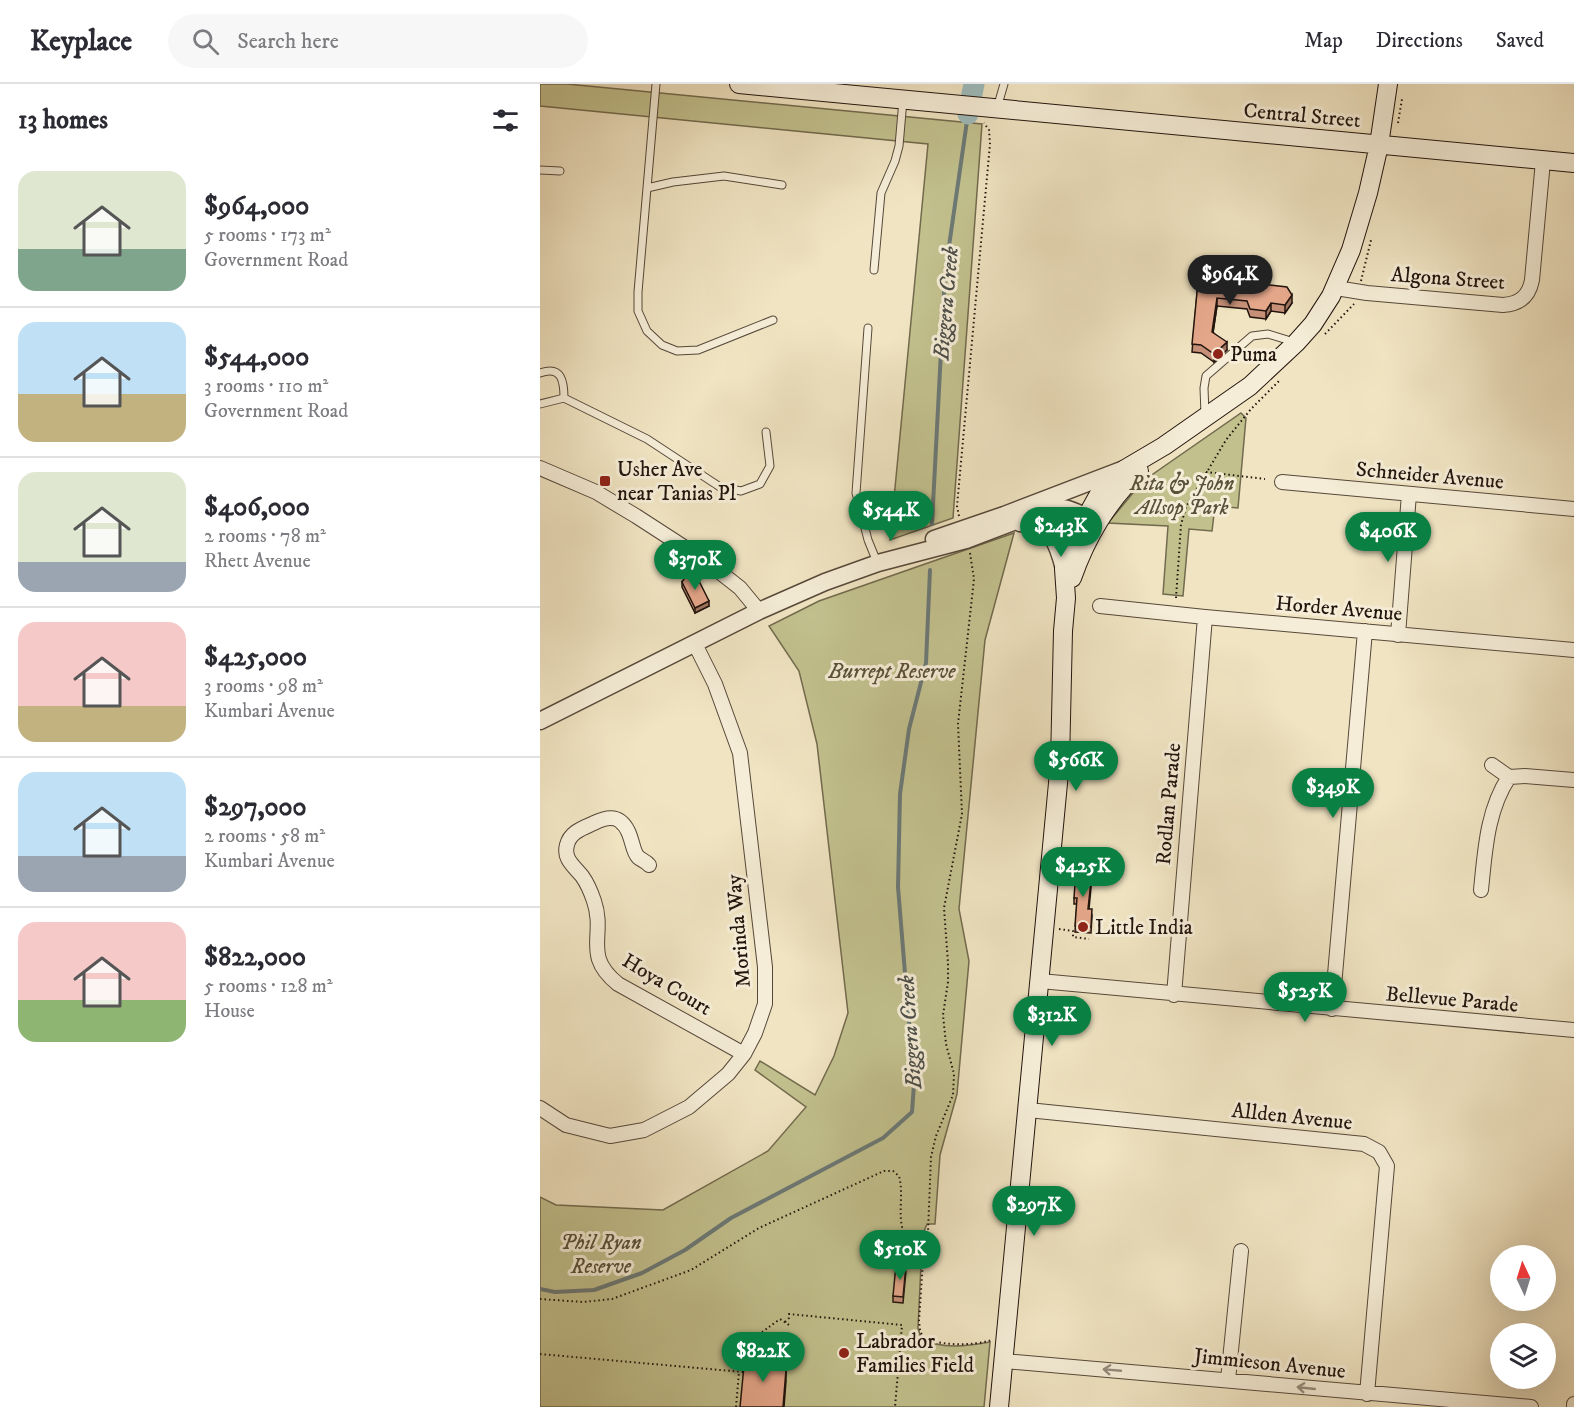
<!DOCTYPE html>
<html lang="en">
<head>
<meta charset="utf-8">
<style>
  body { margin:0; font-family:"IM FELL DW Pica",serif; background:#f7f7f7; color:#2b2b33; height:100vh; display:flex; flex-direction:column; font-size:22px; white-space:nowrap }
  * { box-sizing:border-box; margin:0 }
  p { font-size:20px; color:#7c7c81 }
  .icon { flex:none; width:33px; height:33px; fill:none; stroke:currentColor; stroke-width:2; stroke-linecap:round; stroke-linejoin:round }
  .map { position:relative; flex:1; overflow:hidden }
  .side { display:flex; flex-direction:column; background:#fff; width:540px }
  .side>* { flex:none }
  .needle { width:39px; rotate:356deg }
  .controls { position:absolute; left:950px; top:1161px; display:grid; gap:12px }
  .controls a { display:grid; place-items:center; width:66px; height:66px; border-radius:50%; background:#fff; box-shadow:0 6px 24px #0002; font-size:30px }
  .price { position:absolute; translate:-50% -51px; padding:0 14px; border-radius:21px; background:#0b8043; color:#fff; font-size:20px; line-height:39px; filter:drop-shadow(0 2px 3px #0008) }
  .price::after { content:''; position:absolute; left:50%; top:36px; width:18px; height:14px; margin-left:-9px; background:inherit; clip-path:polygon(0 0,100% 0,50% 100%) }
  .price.selected { background:#222; color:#fff }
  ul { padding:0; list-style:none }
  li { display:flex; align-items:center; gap:18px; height:150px; padding:0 18px }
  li+li { border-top:2px solid #e1e1e2 }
  li span { display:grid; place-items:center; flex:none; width:168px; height:120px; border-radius:18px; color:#555 }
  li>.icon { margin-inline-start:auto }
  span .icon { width:72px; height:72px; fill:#fffc; stroke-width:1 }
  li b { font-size:26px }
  h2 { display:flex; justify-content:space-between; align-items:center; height:72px; padding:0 18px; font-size:26px }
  header { display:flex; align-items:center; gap:36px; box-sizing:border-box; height:84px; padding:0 30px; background:#fff; border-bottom:2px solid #e1e1e2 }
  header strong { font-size:28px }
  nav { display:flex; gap:33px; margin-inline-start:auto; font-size:21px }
  .search { width:420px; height:54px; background:#f7f7f7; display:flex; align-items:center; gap:15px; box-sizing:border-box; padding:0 21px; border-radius:33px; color:#7c7c81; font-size:22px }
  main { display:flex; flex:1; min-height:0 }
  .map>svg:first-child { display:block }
  .green { fill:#c2c18e; stroke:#726a4e; stroke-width:1.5 }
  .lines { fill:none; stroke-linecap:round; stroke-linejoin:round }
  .stream { stroke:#6c7976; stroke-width:4 }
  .river { stroke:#9dbcbc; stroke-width:21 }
  .service-casing { stroke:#56483a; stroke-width:9 }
  .minor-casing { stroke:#56483a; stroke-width:16 }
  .tertiary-casing { stroke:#56483a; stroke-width:19 }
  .secondary-casing { stroke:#22140d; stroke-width:20 }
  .path { stroke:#22140d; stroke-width:2; stroke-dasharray:1.5 3; stroke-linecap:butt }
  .service { stroke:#f5edd7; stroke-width:7 }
  .minor { stroke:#f5edd7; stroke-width:14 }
  .tertiary { stroke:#f5edd7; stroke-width:16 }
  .secondary { stroke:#f5edd7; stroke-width:18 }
  .wall { fill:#c59077; stroke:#22140d; stroke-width:1.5 }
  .shaded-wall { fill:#a07561; stroke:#22140d; stroke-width:1.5 }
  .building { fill:#e5a78a; stroke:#22140d; stroke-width:1.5 }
  .oneway { stroke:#968b7c }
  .poi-dot { fill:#8f2418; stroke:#f5edd7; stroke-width:2 }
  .labels { text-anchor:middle; stroke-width:6; stroke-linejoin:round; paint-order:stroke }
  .street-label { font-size:21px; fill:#22140d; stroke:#f5edd7 }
  .poi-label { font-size:21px; fill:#22140d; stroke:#f5edd7; text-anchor:start }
  .park-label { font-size:21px; font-style:italic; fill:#5a513a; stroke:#f5edd7 }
  .water-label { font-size:22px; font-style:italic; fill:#4d4f4a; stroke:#f5edd7 }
</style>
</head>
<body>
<header>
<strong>Keyplace</strong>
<div class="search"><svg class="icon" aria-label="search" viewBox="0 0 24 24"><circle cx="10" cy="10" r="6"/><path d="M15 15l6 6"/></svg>Search here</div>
<nav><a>Map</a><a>Directions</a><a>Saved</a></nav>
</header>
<main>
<section class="side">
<h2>13 homes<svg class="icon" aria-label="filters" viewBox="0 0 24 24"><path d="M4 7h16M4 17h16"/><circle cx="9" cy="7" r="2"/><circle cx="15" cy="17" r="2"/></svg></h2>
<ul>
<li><span style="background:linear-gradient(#dfe7d0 65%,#7fa58c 0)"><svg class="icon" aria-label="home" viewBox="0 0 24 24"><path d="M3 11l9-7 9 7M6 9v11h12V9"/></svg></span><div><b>$964,000</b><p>5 rooms · 173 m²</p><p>Government Road</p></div></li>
<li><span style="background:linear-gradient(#bfe0f5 60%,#c2b280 0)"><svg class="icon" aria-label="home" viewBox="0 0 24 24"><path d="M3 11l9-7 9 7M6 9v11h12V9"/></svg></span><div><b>$544,000</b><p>3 rooms · 110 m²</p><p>Government Road</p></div></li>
<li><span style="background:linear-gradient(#dfe7d0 75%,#9aa5b1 0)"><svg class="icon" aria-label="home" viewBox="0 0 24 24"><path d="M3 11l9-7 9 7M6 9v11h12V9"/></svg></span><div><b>$406,000</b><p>2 rooms · 78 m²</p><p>Rhett Avenue</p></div></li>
<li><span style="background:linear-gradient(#f6c9c9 70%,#c2b280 0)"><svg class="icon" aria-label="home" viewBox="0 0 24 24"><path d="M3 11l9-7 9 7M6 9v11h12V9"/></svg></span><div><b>$425,000</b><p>3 rooms · 98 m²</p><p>Kumbari Avenue</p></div></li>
<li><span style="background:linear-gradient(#bfe0f5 70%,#9aa5b1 0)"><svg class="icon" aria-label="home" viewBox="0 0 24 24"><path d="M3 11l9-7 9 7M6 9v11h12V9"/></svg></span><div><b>$297,000</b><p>2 rooms · 58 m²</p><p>Kumbari Avenue</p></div></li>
<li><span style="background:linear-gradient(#f6c9c9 65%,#8fb573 0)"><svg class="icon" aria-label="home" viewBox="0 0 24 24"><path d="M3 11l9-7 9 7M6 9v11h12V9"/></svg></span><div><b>$822,000</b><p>5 rooms · 128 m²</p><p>House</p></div></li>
</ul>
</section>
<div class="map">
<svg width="1034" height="1323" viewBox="0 0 1034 1323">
  <rect width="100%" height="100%" fill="#f0e4c2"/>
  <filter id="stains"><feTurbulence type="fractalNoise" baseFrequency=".00333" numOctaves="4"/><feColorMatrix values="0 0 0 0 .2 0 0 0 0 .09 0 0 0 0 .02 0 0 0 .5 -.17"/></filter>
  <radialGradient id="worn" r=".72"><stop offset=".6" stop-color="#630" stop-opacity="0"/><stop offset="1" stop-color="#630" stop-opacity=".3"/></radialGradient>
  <path class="green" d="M0,0H27L442,40L413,434L350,456L388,60L0,22Z
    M701,329L706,334L698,424L675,422L672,447L649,445L643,512L623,510L628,442L568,439L603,397Z
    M474,449L445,556L419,825L429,877L417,1010L400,1071L395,1140H387L379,1159L381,1180L378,1244L381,1254C401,1266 428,1262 450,1258L444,1323H0V1113L16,1121L123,1126L228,1067L266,1023L215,986L220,977L275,1011L294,972L308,929L277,660L259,587L229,542L279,517Z"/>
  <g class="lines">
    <path class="stream" d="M392,440L405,190L428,30
      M0,1205L15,1208L54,1206L102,1189L145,1166L191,1134L343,1054L372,1028L374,1000L358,803L360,710L369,645L386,579L390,486"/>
    <path class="river" d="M428,30L434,0"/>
    <g class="service-casing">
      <path id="service" d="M116,0L98,208V227L107,247L122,261L137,267L158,266L233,236
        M457,24L464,0
        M0,86L20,87
        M107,104L133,98L184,92L242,101
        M334,186L341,109L355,77L359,62L363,16
        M328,244L316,409L328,456L337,478
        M0,289C22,281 24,298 24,314
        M0,320L24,314L107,355L180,403L201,407L220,400L230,382L226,348
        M665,330L664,304L666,292L712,252L728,250L754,258"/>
    </g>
    <g class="minor-casing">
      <path id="minor" d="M796,204L827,209L963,221C980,220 989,212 992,196L1003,77
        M0,384L56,408L96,432L167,478L200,504L219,527
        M742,398L1034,425
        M560,522L665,533L1034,566
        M858,551L869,410
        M952,681L969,693L985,692L1034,696
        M109,781C106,777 101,776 98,773C91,766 93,747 80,737C72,731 62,735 54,739C43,744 30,748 27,761C23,775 34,782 42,792C47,799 51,808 54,817C66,852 42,871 78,900L204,970
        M941,806C945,767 947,726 969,693
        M500,897L1034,946
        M634,911L665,533
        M792,925L825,547
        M0,1024L26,1041L70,1052L104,1046L149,1023L188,990L204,970L215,949L225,920V883L200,669L175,600L155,560
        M488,1026L824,1060L839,1068L847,1082L827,1310
        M464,1277L991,1323
        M688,1296L701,1167
        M1034,1323V1320"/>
    </g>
    <g class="tertiary-casing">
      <path id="tertiary" d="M500,423C521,419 539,429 557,438
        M480,439C512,442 517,457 524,485
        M394,455L464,431L584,385
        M0,637L219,527L285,498L338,479L426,456L481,435L502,432L517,434L551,447"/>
    </g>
    <g class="secondary-casing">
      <path id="secondary" d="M199,0L1034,79
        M532,494C547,451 567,419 599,387
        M459,1323L520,678L523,547L526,514L524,485L531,461L559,410L585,385L624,362L710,302L756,259L773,240L791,212L811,166L828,109L839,61L848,0"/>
    </g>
    <path class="path" d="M858,39L862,15
      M821,197L831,156
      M785,250L814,220
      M666,388L725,395
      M419,432L417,422L450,60L449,46L444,39
      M430,469L434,495L418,640L422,730L404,824L408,879V898L403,931L406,960L414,990L413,1011L396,1052L391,1073L388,1148L379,1164L383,1177L379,1237L380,1246L383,1254C404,1262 431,1262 452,1256
      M636,514L641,441L646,423L686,356L711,325L739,297
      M519,845L533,847V853L549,855
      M0,1215L43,1218L72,1215L151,1186L219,1144L344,1087H353L359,1092C366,1117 350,1150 379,1164
      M245,1238L249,1234V1230L362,1241L355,1323
      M0,1270L203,1288
      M204,1283C206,1256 220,1250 240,1235L249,1241
      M196,1323L199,1288"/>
    <use href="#service" class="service"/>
    <use href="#minor" class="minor"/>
    <use href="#tertiary" class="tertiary"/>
    <use href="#secondary" class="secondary"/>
  </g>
  <path class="wall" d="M658,198L752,219L745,229L731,227L726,235L710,233L707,225L677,222L673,248L687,266L674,278L661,269L652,268Z
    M142,498L169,522L155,529L142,503Z
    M552,793L549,825L552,831L551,849L535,848L537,820H534V814Z
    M366,1187L363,1219L353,1218V1212Z"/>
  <path class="shaded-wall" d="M752,211V219L745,229V221Z
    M677,214V222L672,256V248Z
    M731,219V227L726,235V227Z
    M687,258V266L674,278V270Z
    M169,517V522L155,529V524Z
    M246,1286V1297L244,1323H243Z"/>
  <path class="building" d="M679,195L747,203L752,211L745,221L731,219L726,227L710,225L707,217L677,214L672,248L687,258L674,270L661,261L652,260L658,198L678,200Z
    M148,489L158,495L169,517L155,524L142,498Z
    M536,786L552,787L548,825H552L551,843L535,842L537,814H534Z
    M356,1181H366L363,1213L353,1212Z
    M210,1271L240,1274L239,1285L246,1286L243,1323H200L204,1282L209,1283Z"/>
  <defs><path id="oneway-shaft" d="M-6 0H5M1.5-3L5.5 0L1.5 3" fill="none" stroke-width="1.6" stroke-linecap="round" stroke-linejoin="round" transform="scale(1.5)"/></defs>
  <g class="oneway">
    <use href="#oneway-shaft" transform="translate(572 1286) rotate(-175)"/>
    <use href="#oneway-shaft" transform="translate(766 1304) rotate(-174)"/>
  </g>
  <g class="poi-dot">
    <circle cx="678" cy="270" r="6"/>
    <rect x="59" y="391" width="12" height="12" rx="3"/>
    <circle cx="543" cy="843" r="6"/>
    <circle cx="304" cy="1269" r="6"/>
  </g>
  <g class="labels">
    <g class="street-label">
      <text transform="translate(762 31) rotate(5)" y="7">Central Street</text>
      <text transform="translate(908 194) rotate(4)" y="7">Algona Street</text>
      <text transform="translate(890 391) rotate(5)" y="7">Schneider Avenue</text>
      <text transform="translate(799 524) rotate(5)" y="7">Horder Avenue</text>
      <text transform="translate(628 720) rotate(-85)" y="7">Rodlan Parade</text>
      <text transform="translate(198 847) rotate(-95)" y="7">Morinda Way</text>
      <text transform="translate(127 900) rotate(31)" y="7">Hoya Court</text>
      <text transform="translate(912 915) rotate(5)" y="7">Bellevue Parade</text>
      <text transform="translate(752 1032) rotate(6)" y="7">Allden Avenue</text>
      <text transform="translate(730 1279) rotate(6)" y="7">Jimmieson Avenue</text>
    </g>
    <g class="poi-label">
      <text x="690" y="277">Puma</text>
      <text x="77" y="392">Usher Ave<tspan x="77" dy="24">near Tanias Pl</tspan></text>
      <text x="555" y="850">Little India</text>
      <text x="316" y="1264">Labrador<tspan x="316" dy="24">Families Field</tspan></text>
    </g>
    <g class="park-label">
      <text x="642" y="406">Rita &amp; John<tspan x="642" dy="24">Allsop Park</tspan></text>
      <text x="352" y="594">Burrept Reserve</text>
      <text x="61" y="1165">Phil Ryan<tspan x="61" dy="24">Reserve</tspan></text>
    </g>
    <g class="water-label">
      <text transform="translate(405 219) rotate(-85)" y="8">Biggera Creek</text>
      <text transform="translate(369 948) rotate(-94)" y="8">Biggera Creek</text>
    </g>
  </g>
  <rect width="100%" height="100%" filter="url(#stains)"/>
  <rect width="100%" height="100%" fill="url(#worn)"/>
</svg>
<div class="controls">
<a><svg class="needle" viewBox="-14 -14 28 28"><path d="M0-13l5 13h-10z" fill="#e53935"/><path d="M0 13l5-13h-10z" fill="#7c7c81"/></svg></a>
<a><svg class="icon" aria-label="layers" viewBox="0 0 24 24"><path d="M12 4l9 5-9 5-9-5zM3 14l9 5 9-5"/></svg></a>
</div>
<b class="price selected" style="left:690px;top:222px">$964K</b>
<b class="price" style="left:351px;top:458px">$544K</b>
<b class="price" style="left:521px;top:474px">$243K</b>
<b class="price" style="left:848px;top:479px">$406K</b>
<b class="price" style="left:155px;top:507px">$370K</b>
<b class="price" style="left:536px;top:708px">$566K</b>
<b class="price" style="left:793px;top:735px">$349K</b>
<b class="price" style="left:543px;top:814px">$425K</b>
<b class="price" style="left:765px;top:939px">$525K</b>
<b class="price" style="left:512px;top:963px">$312K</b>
<b class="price" style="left:494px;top:1153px">$297K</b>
<b class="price" style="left:360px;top:1197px">$510K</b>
<b class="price" style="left:223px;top:1299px">$822K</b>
</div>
</main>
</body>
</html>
